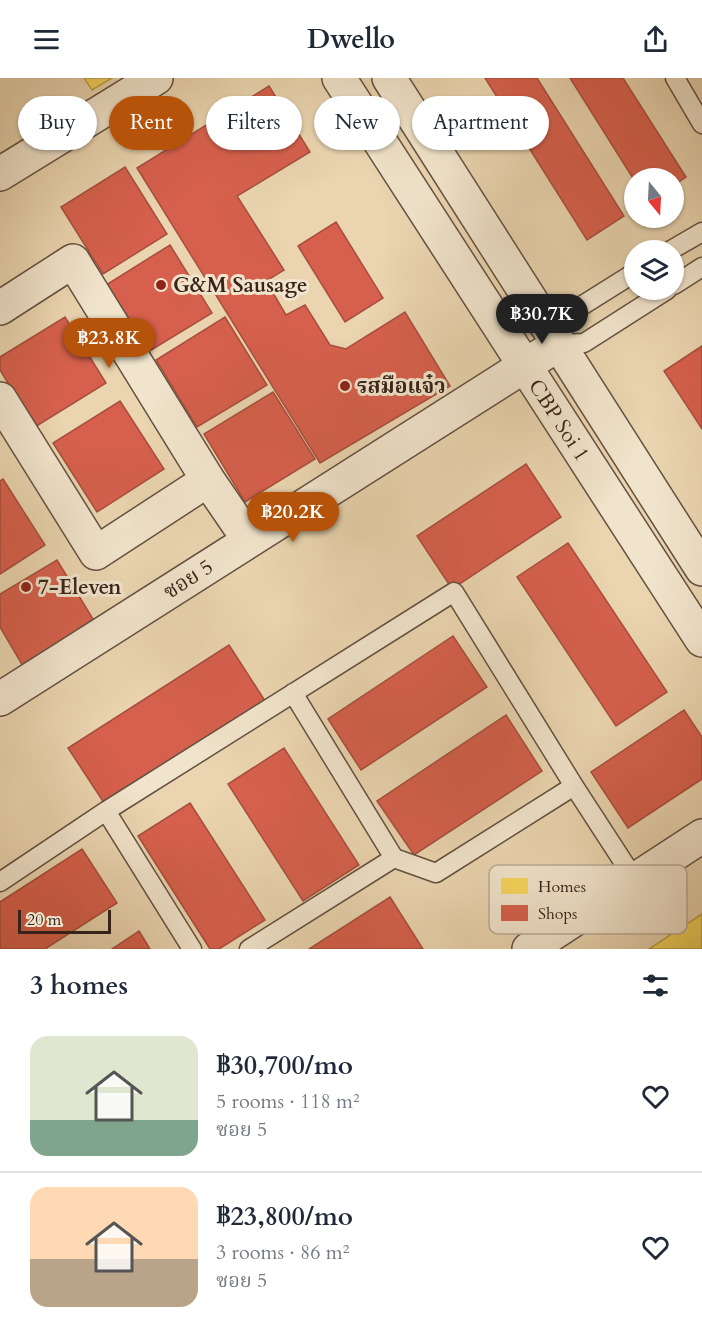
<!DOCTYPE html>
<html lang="en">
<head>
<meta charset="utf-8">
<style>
  body { margin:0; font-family:Cardo,"Noto Serif Thai",serif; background:#f6f6f7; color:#1f2937; height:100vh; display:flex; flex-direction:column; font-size:22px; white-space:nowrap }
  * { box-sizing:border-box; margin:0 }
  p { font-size:20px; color:#747a83 }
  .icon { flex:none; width:33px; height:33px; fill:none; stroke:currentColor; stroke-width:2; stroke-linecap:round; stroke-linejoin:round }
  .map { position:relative; height:871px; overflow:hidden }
  .details { display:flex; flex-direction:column; background:#fff; flex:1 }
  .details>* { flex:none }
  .guide { position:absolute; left:18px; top:18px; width:666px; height:54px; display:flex; gap:12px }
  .needle { width:39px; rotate:162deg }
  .controls { position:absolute; left:624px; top:90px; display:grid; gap:12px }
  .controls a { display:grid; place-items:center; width:60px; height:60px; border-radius:50%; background:#fff; box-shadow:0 2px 4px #0004; font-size:30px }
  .scale { position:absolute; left:18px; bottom:15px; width:93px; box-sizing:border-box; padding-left:6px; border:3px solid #38231a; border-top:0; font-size:16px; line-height:21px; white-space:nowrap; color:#38231a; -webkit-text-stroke:4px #f1e4cc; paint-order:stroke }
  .price { position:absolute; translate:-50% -51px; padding:0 14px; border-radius:21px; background:#b45309; color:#fff; font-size:20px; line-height:39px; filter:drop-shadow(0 2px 3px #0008) }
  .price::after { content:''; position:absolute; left:50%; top:36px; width:18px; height:14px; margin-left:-9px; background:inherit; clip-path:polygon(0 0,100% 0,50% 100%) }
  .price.selected { background:#222; color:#fff }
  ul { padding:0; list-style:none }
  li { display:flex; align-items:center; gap:18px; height:150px; padding:0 30px }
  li+li { border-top:2px solid #e0e1e3 }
  li span { display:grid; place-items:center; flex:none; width:168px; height:120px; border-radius:18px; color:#555 }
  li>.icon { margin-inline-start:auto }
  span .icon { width:72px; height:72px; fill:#fffc; stroke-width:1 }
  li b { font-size:26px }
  h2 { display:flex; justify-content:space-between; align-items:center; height:72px; padding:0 30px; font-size:26px }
  .chip { padding:0 21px; border-radius:27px; background:#fff; box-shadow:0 2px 4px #0004; font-size:21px; line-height:54px }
  .chip.selected { background:#b45309; color:#fff }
  header { display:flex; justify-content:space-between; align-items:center; height:78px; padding:0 30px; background:#fff; font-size:27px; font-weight:700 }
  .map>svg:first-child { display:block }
  .homes { fill:#f6d55c; stroke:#bda048; stroke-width:1.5 }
  .shops { fill:#d6604d; stroke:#a74e3e; stroke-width:1.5 }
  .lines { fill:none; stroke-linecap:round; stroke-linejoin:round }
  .lane-casing { stroke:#645040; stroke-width:21 }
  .street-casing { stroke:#645040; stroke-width:36 }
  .lane { stroke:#f1e4cc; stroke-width:18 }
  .street { stroke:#f1e4cc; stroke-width:33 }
  .poi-dot { fill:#8f2418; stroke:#f1e4cc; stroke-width:2 }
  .labels { text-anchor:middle; stroke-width:6; stroke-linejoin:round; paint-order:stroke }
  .poi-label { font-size:21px; font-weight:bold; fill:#38231a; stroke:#f1e4cc; text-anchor:start }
  .street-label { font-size:21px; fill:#38231a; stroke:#f1e4cc }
  .key { fill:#f1e4cc; stroke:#baaa97; stroke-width:1.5 }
  .key-label { font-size:16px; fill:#38231a }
</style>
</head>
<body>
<header><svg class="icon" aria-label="menu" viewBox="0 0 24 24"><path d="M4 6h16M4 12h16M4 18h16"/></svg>Dwello<svg class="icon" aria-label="share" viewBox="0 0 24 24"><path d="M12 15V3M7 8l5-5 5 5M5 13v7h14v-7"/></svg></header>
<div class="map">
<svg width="702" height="871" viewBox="0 0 702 871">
  <rect width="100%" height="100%" fill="#ead5b0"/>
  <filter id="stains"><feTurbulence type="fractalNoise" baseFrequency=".00333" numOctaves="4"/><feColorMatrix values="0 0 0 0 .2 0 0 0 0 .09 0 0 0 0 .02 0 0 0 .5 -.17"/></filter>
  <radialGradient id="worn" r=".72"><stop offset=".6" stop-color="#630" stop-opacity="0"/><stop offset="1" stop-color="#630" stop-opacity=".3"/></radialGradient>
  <path class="homes" d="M84,0H112L92,12Z
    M702,836V871H649Z"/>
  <path class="shops" d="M485,0H537L624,138L587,162Z
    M570,0H623L686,99L674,107V100H634V102Z
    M269,8L310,74L237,118L284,192L266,203L286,237L305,227L330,267L346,271L405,234L450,308L320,385L137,90Z
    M125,89L167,156L103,196L61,129Z
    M336,144L383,220L345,244L298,168Z
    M170,167L212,235L148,274L106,207Z
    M65,239L106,305L35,349L0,292V279Z
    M225,239L267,307L197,349L156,282Z
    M702,268V351L664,293Z
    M273,314L315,381L245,424L204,356Z
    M120,323L164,391L97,434L53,365Z
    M526,386L561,439L452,511L417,458Z
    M3,401L45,467L0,496V403Z
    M568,465L667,614L616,648L517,499Z
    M57,482L96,546L24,590L0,549V516Z
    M453,558L487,609L361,692L328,641Z
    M229,567L269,629L108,731L68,670Z
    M684,632L702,659V701L628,750L591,694Z
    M506,637L542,693L414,777L377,723Z
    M284,670L359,787L303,823L228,706Z
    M190,725L265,842L219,871H210L138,758Z
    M82,771L117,825L45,871H0V824Z
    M390,819L423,871H309Z
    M139,853L150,871H112Z"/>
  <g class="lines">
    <g class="lane-casing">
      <path id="lane" d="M675,0L702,46
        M671,172L702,154
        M634,195L567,237L559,266L584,265L667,212
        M674,207L702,189
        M293,615L394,780
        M106,733L192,871
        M0,804L106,733L454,514L574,708L635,802
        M249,871L394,780L436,795L574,708"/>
    </g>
    <g class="street-casing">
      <path id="street" d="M339,0L702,562
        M389,0L702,491
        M0,96L156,0
        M0,230L73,183L208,402L249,462
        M0,321L96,475L208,402
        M0,621L559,266
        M529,871L702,758"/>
    </g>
    <use href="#lane" class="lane"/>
    <use href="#street" class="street"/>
  </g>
  <g class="poi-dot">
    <circle cx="161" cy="207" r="6"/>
    <circle cx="345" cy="308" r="6"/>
    <circle cx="26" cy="509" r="6"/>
  </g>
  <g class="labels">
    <g class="poi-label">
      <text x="173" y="214">G&amp;M Sausage</text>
      <text x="357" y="315">รสมือแจ๋ว</text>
      <text x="38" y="516">7-Eleven</text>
    </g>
    <g class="street-label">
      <text transform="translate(559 342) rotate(57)" y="7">CBP Soi 1</text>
      <text transform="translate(188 501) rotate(-33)" y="7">ซอย 5</text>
    </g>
  </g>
  <rect x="489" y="787" width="198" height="69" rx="9" class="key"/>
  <rect x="501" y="800" width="27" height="16" fill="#f6d55c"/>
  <rect x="501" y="827" width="27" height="16" fill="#d6604d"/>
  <g class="key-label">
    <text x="538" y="814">Homes</text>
    <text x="538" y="841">Shops</text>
  </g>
  <rect width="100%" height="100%" filter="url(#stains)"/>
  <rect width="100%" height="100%" fill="url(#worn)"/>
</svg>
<div class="controls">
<a><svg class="needle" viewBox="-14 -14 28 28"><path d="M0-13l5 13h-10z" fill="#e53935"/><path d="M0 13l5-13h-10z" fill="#747a83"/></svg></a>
<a><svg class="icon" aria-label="layers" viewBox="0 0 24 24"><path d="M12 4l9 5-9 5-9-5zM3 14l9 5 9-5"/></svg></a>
</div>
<div class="scale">20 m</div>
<b class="price selected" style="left:542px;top:267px">฿30.7K</b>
<b class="price" style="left:109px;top:291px">฿23.8K</b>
<b class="price" style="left:293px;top:465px">฿20.2K</b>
<div class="guide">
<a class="chip">Buy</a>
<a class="chip selected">Rent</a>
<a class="chip">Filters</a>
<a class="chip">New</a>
<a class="chip">Apartment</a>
</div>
</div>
<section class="details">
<h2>3 homes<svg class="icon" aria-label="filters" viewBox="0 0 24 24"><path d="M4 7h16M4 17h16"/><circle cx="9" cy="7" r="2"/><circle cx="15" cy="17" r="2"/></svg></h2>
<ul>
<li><span style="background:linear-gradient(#dfe7d0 70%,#7fa58c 0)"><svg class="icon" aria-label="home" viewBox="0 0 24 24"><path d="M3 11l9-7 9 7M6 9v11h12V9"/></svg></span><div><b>฿30,700/mo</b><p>5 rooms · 118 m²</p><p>ซอย 5</p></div><svg class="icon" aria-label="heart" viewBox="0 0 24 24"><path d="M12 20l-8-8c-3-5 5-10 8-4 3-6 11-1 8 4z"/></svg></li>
<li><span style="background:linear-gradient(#ffd9b3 60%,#b9a48a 0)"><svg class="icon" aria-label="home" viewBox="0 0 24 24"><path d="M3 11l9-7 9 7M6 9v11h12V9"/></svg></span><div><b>฿23,800/mo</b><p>3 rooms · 86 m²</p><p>ซอย 5</p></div><svg class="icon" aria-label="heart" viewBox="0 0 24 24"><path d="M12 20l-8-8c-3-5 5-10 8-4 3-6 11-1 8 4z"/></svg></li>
</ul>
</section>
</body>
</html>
